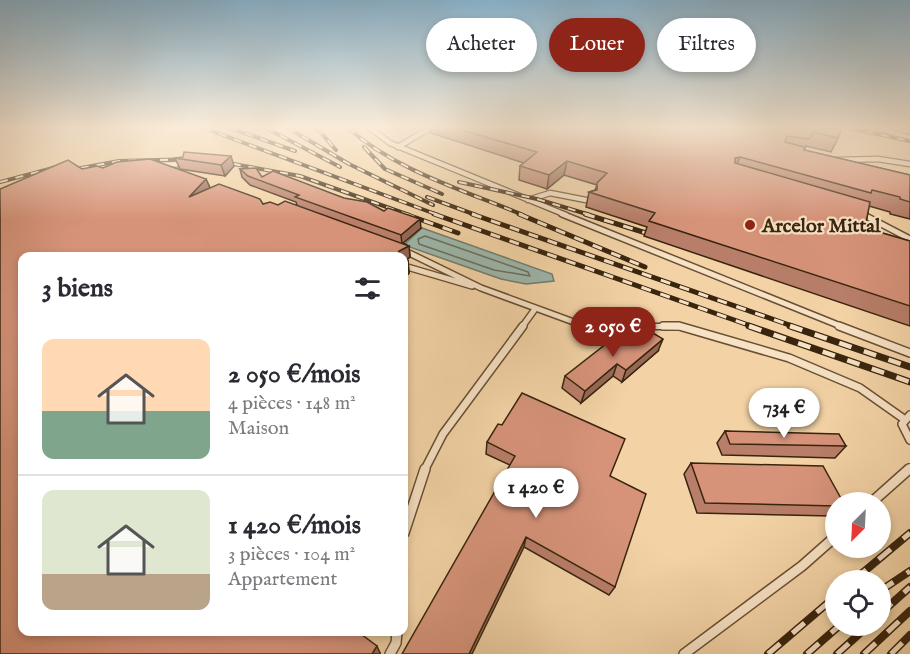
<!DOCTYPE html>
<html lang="fr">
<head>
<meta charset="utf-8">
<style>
  body { margin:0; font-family:"IM FELL English",serif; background:#f2f2f3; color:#2b2b33; height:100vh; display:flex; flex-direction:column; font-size:22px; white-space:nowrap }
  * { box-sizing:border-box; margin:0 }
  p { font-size:20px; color:#7c7c81 }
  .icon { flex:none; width:33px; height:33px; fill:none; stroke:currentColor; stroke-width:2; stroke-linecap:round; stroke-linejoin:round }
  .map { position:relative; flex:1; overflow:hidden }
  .sheet { position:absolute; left:18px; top:252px; width:390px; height:384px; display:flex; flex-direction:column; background:#fff; border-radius:12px; box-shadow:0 3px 9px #0003 }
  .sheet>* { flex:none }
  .banner { position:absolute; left:426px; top:18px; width:393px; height:54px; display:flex; gap:12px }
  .needle { width:39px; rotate:204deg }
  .tools { position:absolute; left:825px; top:492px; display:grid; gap:12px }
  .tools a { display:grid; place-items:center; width:66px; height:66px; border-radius:50%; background:#fff; box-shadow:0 3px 9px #0003; font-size:30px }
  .price { position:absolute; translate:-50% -51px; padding:0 14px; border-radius:21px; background:#fff; color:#222; font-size:20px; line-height:39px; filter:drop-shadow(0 2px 3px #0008) }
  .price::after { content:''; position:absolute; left:50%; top:36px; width:18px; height:14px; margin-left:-9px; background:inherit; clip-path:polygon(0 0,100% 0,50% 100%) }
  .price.current { background:#8f2418; color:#fff }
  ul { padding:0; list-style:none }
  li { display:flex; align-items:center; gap:18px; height:150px; padding:0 24px }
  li+li { border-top:2px solid #e1e1e2 }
  li span { display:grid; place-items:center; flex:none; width:168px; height:120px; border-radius:12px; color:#555 }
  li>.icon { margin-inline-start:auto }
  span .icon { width:72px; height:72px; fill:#fffc; stroke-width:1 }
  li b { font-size:26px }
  h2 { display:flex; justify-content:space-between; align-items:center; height:72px; padding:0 24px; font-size:26px }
  .pill { padding:0 21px; border-radius:27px; background:#fff; box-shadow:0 3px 9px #0003; font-size:21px; line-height:54px }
  .pill.current { background:#8f2418; color:#fff }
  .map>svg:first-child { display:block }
  .water { fill:#9cb7ac; stroke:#747d6d; stroke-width:1.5 }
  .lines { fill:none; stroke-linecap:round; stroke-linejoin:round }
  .shore { stroke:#6a6e5d; stroke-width:1.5 }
  .service-far3-casing { stroke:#685034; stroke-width:7 }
  .service-far2-casing { stroke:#685034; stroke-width:8 }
  .service-far1-casing { stroke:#685034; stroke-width:10 }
  .service-casing { stroke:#685034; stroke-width:12 }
  .service-far3 { stroke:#f7e2c5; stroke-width:4.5 }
  .service-far2 { stroke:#f7e2c5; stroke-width:5 }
  .service-far1 { stroke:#f7e2c5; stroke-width:7 }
  .service { stroke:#f7e2c5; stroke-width:9 }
  .rail-far3-casing { stroke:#39250e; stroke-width:4 }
  .rail-far2-casing { stroke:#39250e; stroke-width:5 }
  .rail-far1-casing { stroke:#39250e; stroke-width:7 }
  .rail-casing { stroke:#39250e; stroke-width:8 }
  .rail-far3 { stroke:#f7e2c5; stroke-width:2; stroke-dasharray:8; stroke-linecap:butt }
  .rail-far2 { stroke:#f7e2c5; stroke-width:3; stroke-dasharray:10; stroke-linecap:butt }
  .rail-far1 { stroke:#f7e2c5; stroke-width:4.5; stroke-dasharray:13; stroke-linecap:butt }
  .rail { stroke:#f7e2c5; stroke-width:5; stroke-dasharray:16; stroke-linecap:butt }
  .wall { fill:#b87e69; stroke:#39250e; stroke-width:1.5 }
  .shaded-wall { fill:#966755; stroke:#39250e; stroke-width:1.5 }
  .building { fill:#d6937a; stroke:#39250e; stroke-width:1.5 }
  .poi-dot { fill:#8f2418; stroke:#f7e2c5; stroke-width:2 }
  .labels { text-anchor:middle; stroke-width:4.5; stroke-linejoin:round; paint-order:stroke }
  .far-poi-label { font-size:20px; font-weight:bold; fill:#39250e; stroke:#f7e2c5; text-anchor:start }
</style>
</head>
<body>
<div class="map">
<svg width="910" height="654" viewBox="0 0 910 654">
  <rect width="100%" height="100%" fill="#f3d3a6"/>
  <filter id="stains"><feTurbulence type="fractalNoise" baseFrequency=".00333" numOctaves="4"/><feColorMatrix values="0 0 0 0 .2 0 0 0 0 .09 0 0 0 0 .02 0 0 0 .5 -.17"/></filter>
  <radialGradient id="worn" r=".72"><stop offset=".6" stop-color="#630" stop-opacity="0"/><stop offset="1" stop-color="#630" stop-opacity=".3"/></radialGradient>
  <path class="water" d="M422,228L552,274L554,281L526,284L501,279L404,245Z"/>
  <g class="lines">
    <path class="shore" d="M425,236L528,272L530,276L494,270L419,244L418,239Z"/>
    <g class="service-far3-casing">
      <path id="service-far3" d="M370,128L390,143L566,215
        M879,128L910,138
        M398,147L430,128
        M836,160L878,159L910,164
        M157,165L184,164
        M528,200L550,193L591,201
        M860,213L865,215"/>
    </g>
    <g class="service-far2-casing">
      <path id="service-far2" d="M562,214L843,327
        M862,214L910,239
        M403,250L481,288L582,325L684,327
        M404,266L472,286
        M522,327L535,309"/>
    </g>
    <g class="service-far1-casing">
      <path id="service-far1" d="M663,326H679L789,358L860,388L904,419
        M839,326L910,353
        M910,415L902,424L910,440
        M424,471L443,434L523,326
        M907,471L910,468"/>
    </g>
    <g class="service-casing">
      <path id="service" d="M872,502L909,469
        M404,533L425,469
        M390,654L396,643L397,632
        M684,654L802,566L836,536"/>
    </g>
    <use href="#service-far3" class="service-far3"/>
    <use href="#service-far2" class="service-far2"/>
    <use href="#service-far1" class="service-far1"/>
    <use href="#service" class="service"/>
    <g class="rail-far3-casing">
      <path id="rail-far3" d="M204,128L438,215
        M230,128L295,151
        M266,128L340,167
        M288,128L349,164L433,205
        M317,128L336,150
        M348,128C397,171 463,190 523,215
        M850,128L910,141
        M364,147L385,169L442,194
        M217,161L300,176L409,215
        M65,171L119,161L193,159
        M0,182L68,164
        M459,182L537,199L590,215
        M427,197L476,215"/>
    </g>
    <g class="rail-far2-casing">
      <path id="rail-far2" d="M405,214L458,233
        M434,214L754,327
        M472,214L795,327
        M519,214L645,267
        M585,214L646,233"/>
    </g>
    <g class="rail-far1-casing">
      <path id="rail-far1" d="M749,326L910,382
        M790,326L910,367"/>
    </g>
    <g class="rail-casing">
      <path id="rail" d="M854,580L910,533
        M880,591L910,571
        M880,614L910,587
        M768,654L836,596
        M807,654L839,626
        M837,654L868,626
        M864,654L910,611
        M891,654L910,635"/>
    </g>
    <use href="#rail-far3" class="rail-far3"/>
    <use href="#rail-far2" class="rail-far2"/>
    <use href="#rail-far1" class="rail-far1"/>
    <use href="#rail" class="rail"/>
  </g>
  <path class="wall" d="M430,128H842L838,138L831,152L806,146L804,150L910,175V219L890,214V212L869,206L865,228L910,241V326L644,236L647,227L586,207L589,192L595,190L597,185L564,175L547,189L519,180L520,166L524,163L431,133Z
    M175,158L234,166L225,176L180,169Z
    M103,168L206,179L210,188L263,204L278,205H297L296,202L250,185L242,177L240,169L262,177L421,228L403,243L409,246L410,257L405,260L408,261L409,273L404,279V256L22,632L380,653V654H0L82,169Z
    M614,350L658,351L622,382L613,376L581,403L562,388L565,376Z
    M725,431L846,446L835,458L722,455L717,443Z
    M487,442L610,476L615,587L609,595L524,547L510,465L486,454Z
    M691,463L836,502V513L832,516L697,513L684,474Z"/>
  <path class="shaded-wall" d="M231,156L234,166L225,176L221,165Z
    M740,157L734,171L735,158Z
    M567,161L564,175L547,189L549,175Z
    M206,179L211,190L189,197Z
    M420,219L421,228L402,244L401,235Z
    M409,246L410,257L404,261V256H397L399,251Z
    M408,261L409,273L404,279V266Z
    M663,339L658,351L622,382L626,370Z
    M617,364L613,376L581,403L585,391Z
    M526,537L524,547L472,654H469Z
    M377,646L380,653V654H372Z"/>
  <path class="building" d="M455,128H842L838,138L813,132L809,139L787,136L785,142L804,147V150L910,175V202L900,199V197L872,190L871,193L740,157L735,158V163L870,202L865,228L910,241V306L649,221L655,213L589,192L597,190V183L607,173L567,161L549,175L520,166L537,152Z
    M184,152L231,156L221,165L175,158L183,157Z
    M150,159L206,179L189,197L219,184L260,199L263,204L270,202L278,205L285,201L409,246L399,251L397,256H22V632H358L377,646L372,654H0V189L68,160L82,169L97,166L103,168L117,162Z
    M256,168L262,177L273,171L344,198L367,202L384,211L388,208L420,219L401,235L295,197L299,195L248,176L240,169Z
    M404,260L408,261L404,266Z
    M643,327L663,339L626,370L617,364L585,391L565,376L606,344L614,350Z
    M522,393L625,439L610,476L646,494L615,587L526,537L469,654H402L515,456L487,442L498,424L502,425Z
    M725,431L839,434L846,446L730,444Z
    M691,463L823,466L843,502H836V506L705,503Z"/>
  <linearGradient id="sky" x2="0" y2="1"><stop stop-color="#89b5d0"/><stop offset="0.58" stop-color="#faebd7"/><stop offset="1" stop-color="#faebd7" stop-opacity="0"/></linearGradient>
  <rect width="910" height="219" fill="url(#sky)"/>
  <circle class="poi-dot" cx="750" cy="225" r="6"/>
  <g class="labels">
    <g class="far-poi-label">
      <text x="762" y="232">Arcelor Mittal</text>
    </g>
  </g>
  <rect width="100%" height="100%" filter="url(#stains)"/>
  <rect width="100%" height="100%" fill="url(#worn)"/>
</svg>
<div class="tools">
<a><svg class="needle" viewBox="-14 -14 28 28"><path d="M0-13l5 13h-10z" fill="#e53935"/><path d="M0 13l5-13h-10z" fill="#7c7c81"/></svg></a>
<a><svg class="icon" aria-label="locate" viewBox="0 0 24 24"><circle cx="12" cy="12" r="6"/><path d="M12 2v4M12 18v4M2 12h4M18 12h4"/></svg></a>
</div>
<b class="price current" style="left:613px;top:358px">2 050 €</b>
<b class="price" style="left:784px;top:439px">734 €</b>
<b class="price" style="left:536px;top:519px">1 420 €</b>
<div class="banner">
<a class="pill">Acheter</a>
<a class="pill current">Louer</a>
<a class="pill">Filtres</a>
</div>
<section class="sheet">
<h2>3 biens<svg class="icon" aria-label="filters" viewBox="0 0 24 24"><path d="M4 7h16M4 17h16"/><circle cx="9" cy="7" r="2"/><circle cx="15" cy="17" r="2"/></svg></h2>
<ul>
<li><span style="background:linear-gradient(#ffd9b3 60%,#7fa58c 0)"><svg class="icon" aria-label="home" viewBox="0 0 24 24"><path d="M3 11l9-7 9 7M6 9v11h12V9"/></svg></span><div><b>2 050 €/mois</b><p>4 pièces · 148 m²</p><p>Maison</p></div></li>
<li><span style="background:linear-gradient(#dfe7d0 70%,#b9a48a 0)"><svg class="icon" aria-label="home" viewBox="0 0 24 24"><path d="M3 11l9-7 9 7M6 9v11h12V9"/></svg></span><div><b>1 420 €/mois</b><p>3 pièces · 104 m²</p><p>Appartement</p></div></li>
</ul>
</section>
</div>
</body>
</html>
